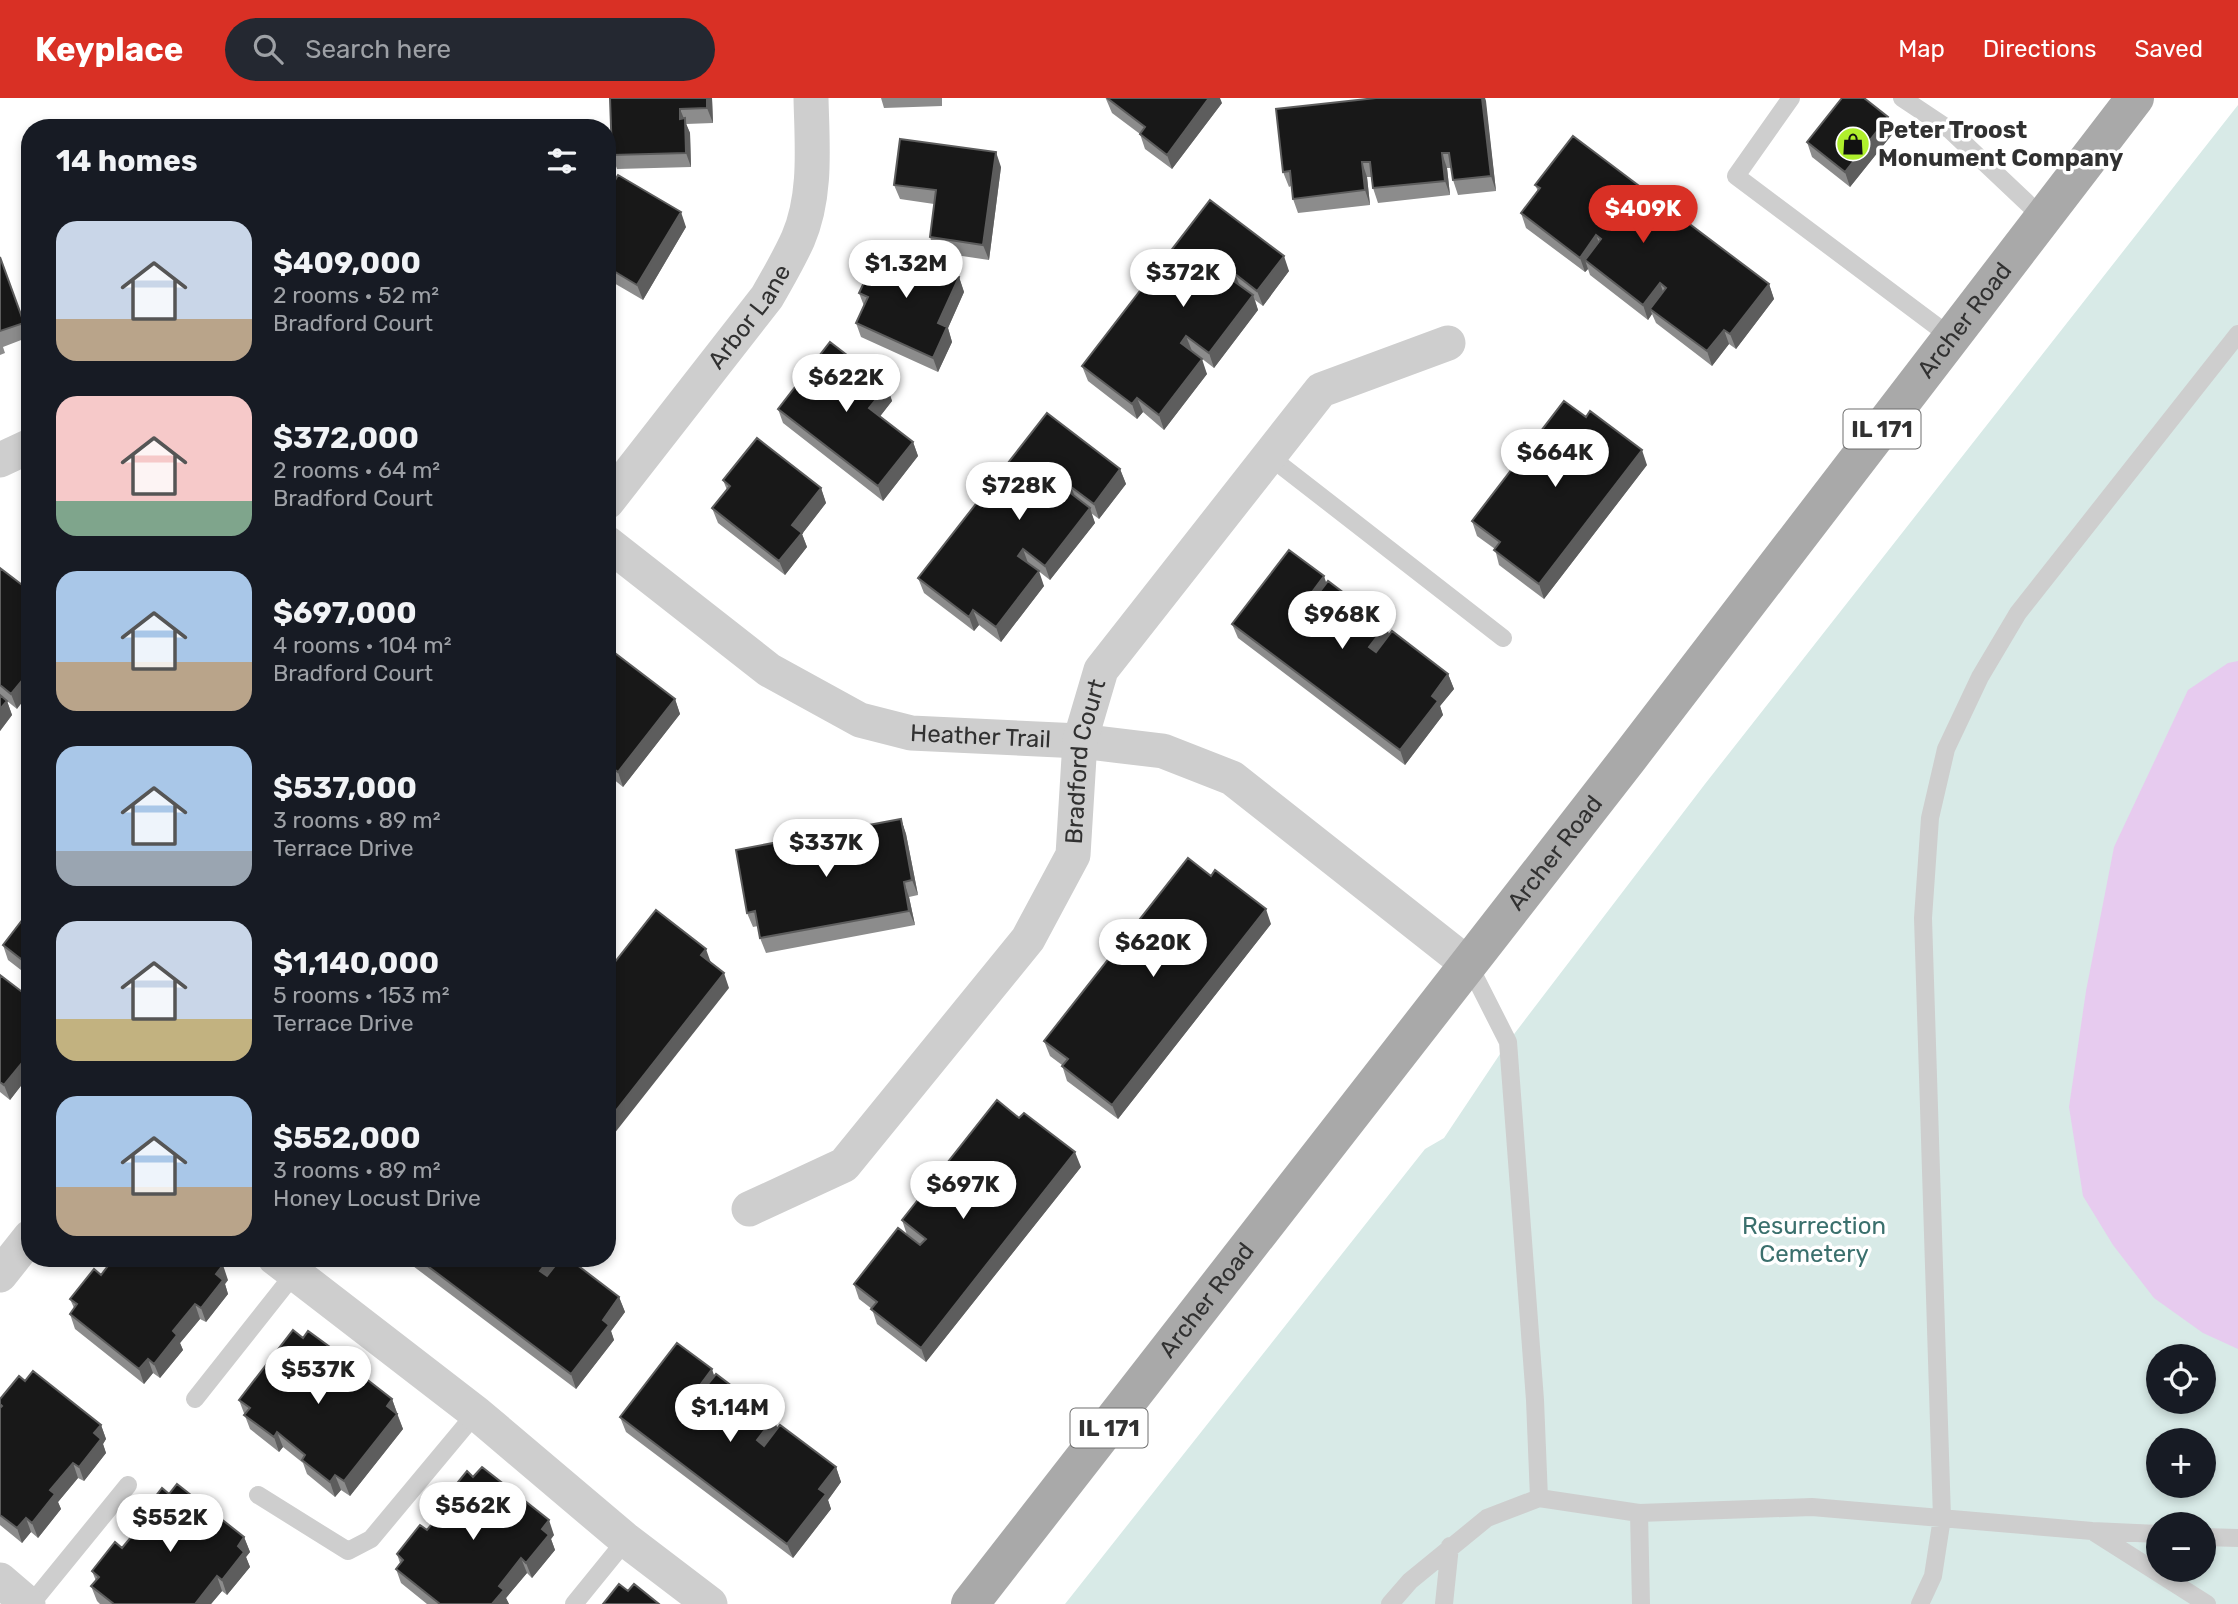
<!DOCTYPE html>
<html lang="en">
<head>
<meta charset="utf-8">
<style>
  body { margin:0; font-family:Rubik,sans-serif; background:#242831; color:#f1f3f6; height:100vh; display:flex; flex-direction:column; font-size:26px; white-space:nowrap }
  * { box-sizing:border-box; margin:0 }
  p { font-size:23px; color:#9ea1a6 }
  .icon { flex:none; width:38px; height:38px; fill:none; stroke:currentColor; stroke-width:2; stroke-linecap:round; stroke-linejoin:round }
  .map { position:relative; flex:1; overflow:hidden }
  .panel { position:absolute; left:21px; top:21px; width:595px; height:1148px; display:flex; flex-direction:column; background:#171b24; border-radius:28px; box-shadow:0 4px 10px #0003 }
  .panel>* { flex:none }
  .fabs { position:absolute; left:2146px; top:1246px; display:grid; gap:14px }
  .fabs a { display:grid; place-items:center; width:70px; height:70px; border-radius:50%; background:#171b24; box-shadow:0 4px 10px #0003; font-size:35px }
  .price { position:absolute; translate:-50% -60px; padding:0 16px; border-radius:24px; background:#fff; color:#222; font-size:23px; line-height:46px; filter:drop-shadow(0 2px 4px #0008) }
  .price::after { content:''; position:absolute; left:50%; top:42px; width:21px; height:16px; margin-left:-10px; background:inherit; clip-path:polygon(0 0,100% 0,50% 100%) }
  .price.active { background:#d93025; color:#fff }
  ul { padding:0; list-style:none }
  li { display:flex; align-items:center; gap:21px; height:175px; padding:0 35px }
  li span { display:grid; place-items:center; flex:none; width:196px; height:140px; border-radius:21px; color:#555 }
  li>.icon { margin-inline-start:auto }
  span .icon { width:84px; height:84px; fill:#fffc; stroke-width:1 }
  li b { font-size:30px }
  h2 { display:flex; justify-content:space-between; align-items:center; height:84px; padding:0 35px; font-size:30px }
  header { display:flex; align-items:center; gap:42px; box-sizing:border-box; height:98px; padding:0 35px; background:#d93025; color:#fff }
  header strong { font-size:33px }
  nav { display:flex; gap:38px; margin-inline-start:auto; font-size:24px }
  .search { width:490px; height:63px; background:#242831; display:flex; align-items:center; gap:18px; box-sizing:border-box; padding:0 24px; border-radius:38px; color:#9ea1a6; font-size:26px }
  .map>svg:first-child { display:block }
  .green { fill:#d8eae7; fill-rule:evenodd }
  .water { fill:#e7cbef }
  .lines { fill:none; stroke-linecap:round; stroke-linejoin:round }
  .lane { stroke:#cecece; stroke-width:18 }
  .street { stroke:#cecece; stroke-width:35 }
  .primary { stroke:#a9a9a9; stroke-width:38 }
  .wall { fill:#8c8c8c }
  .shaded-wall { fill:#5d5d5d }
  .building { fill:#181818; stroke:#5d5d5d; stroke-width:2 }
  .labels { text-anchor:middle; stroke-width:7; stroke-linejoin:round; paint-order:stroke }
  .shield { fill:#fff; stroke:#6f6f6f; stroke-width:2 }
  .shield-label { font-size:23px; font-weight:bold; fill:#313131 }
  .poi-label { font-size:24px; font-weight:bold; fill:#313131; stroke:#fff; text-anchor:start }
  .street-label { font-size:24px; fill:#313131; stroke:#fff }
  .park-label { font-size:24px; fill:#3b706d; stroke:#fff }
</style>
</head>
<body>
<header>
<strong>Keyplace</strong>
<div class="search"><svg class="icon" aria-label="search" viewBox="0 0 24 24"><circle cx="10" cy="10" r="6"/><path d="M15 15l6 6"/></svg>Search here</div>
<nav><a>Map</a><a>Directions</a><a>Saved</a></nav>
</header>
<div class="map">
<svg width="2238" height="1506" viewBox="0 0 2238 1506">
  <rect width="100%" height="100%" fill="#fff"/>
  <path class="green" d="M2238,7V1506H1065L1425,1051L1444,1040L1508,944L1705,686ZM2158,1258H2203V1304H2158ZM2158,1342H2203V1388H2158ZM2158,1426H2203V1472H2158Z"/>
  <path class="water" d="M2238,563V1251L2203,1235L2154,1200L2113,1147L2083,1098L2069,1009L2086,893L2114,749L2188,592L2228,565Z"/>
  <g class="lines">
    <path class="lane" d="M1791,0L1736,78L1951,239
      M1902,0L1950,32L2043,120
      M1269,358L1503,540
      M195,1301L294,1176
      M258,1397L348,1453L371,1441L476,1315
      M1539,1400L1639,1415L1812,1409L2092,1433L2158,1436
      M1639,1415L1641,1506
      M2095,1435L2207,1506
      M2203,1439L2238,1440
      M31,1506L128,1387
      M574,1506L626,1442
      M1390,1506L1410,1483L1487,1420L1539,1400L1535,1302L1508,944L1469,867
      M1444,1506L1450,1448
      M1920,1506L1933,1478L1942,1420L1923,820L1930,720L1946,651L1980,579L2018,515L2238,236"/>
    <g class="street">
      <path d="M0,362L30,348"/>
      <path id="s1" d="M607,404L767,199C778,180 789,161 798,141C817,97 812,46 811,0"/>
      <path id="s2" d="M607,445L769,572L860,622L911,635L1080,643L1163,653L1232,680L1469,867"/>
      <path id="s3" d="M749,1111L844,1067L1028,841L1073,757L1080,643L1101,572L1321,292L1448,245"/>
      <path d="M275,1160L476,1315L626,1442L710,1506"/>
      <path d="M0,1177L30,1139"/>
      <path d="M0,1482L28,1506"/>
    </g>
    <path class="primary" id="s4" d="M970,1506L1628,661L2135,0"/>
  </g>
  <path class="wall" d="M610,0H712L713,25L686,26L690,35L691,69L617,71L612,57Z
    M881,0H942V8L884,10Z
    M1376,0H1485L1496,93L1458,97L1453,82L1451,70H1447L1450,97L1378,105L1373,90L1371,79H1367L1370,107L1298,115L1293,101L1291,88L1289,89L1283,74Z
    M1106,1L1222,5L1172,71L1145,51L1140,36L1112,15Z
    M1888,19L1894,34L1850,89L1812,59L1807,44Z
    M1001,69L989,162L935,154L930,139L934,106L900,101L894,87Z
    M1535,87L1769,186L1774,201L1736,251L1729,246L1712,268L1656,225L1652,216L1648,222L1590,177L1588,171L1585,174L1526,130L1521,115L1538,93Z
    M607,96L686,129L643,202L607,181Z
    M1210,102L1289,173L1263,208L1255,202L1258,212L1214,270L1192,253L1207,276L1164,332L1143,314L1137,321L1088,283L1082,268Z
    M0,159L29,239L3,249L5,255L0,257Z
    M959,179L964,194L948,230L952,244L938,274L861,239L856,225L864,208L859,195Z
    M887,288L892,303L880,318L913,344L918,358L883,403L783,325L778,311Z
    M1047,315L1120,371L1126,386L1099,421L1091,415L1095,425L1050,482L1028,465L1044,488L1001,544L979,527L974,533L924,495L918,480Z
    M1647,367L1544,501L1499,467L1495,451L1477,438L1472,423Z
    M723,382L821,390L826,405L802,436L807,449L785,477L718,425L712,410L727,392Z
    M0,470L17,611L7,603L12,617L0,633Z
    M1326,485L1389,537L1448,576L1454,591L1440,608L1443,617L1405,667L1238,540L1232,526Z
    M607,549L675,601L680,616L623,689L607,676Z
    M901,721L906,736L918,797L909,799L915,827L766,855L760,840L758,828L753,829L747,815Z
    M30,812V879L8,862L3,847Z
    M1271,826L1118,1021L1067,983L1062,967L1050,958L1044,943Z
    M0,877L30,900V982L27,980L10,1002L0,994Z
    M1081,1069L926,1264L877,1226L872,1211L859,1201L854,1186L907,1137L902,1122Z
    M407,1160H568L619,1199L625,1214L611,1233L614,1242L576,1291L409,1165Z
    M228,1182L225,1186L228,1196L206,1224L200,1221L180,1245L183,1252L160,1280L153,1275L144,1286L75,1231L70,1216L74,1210L70,1201Z
    M343,1270L362,1285L392,1301L403,1331L350,1398L341,1392L335,1399L307,1376L303,1365L283,1349L279,1354L250,1331L239,1302Z
    M714,1278L777,1330L836,1369L841,1384L828,1402L831,1411L793,1460L626,1334L620,1319Z
    M25,1283L101,1327L106,1341L103,1346L106,1355L84,1383L78,1380L58,1404L61,1411L38,1440L31,1434L22,1445L0,1427V1301Z
    M473,1379L554,1437L551,1441L555,1452L532,1480L527,1475L506,1500L509,1506H427L401,1485L396,1471L400,1465L397,1456L427,1432L448,1407L445,1400Z
    M169,1396L244,1439L250,1454L246,1459L250,1469L227,1497L222,1493L211,1506H100L97,1503L91,1488L96,1483L92,1473L122,1450L143,1424L141,1417Z"/>
  <path class="shaded-wall" d="M707,0H712L713,25L707,10Z
    M1209,0H1220L1222,5L1172,71L1167,57Z
    M1482,0H1485L1486,3L1496,93L1491,78Z
    M680,11L690,35L691,69L686,55Z
    M1888,19L1894,34L1850,89L1845,74Z
    M996,54L1001,69L989,162L983,147Z
    M1442,55L1447,70L1450,97L1445,83Z
    M1362,64L1367,79L1370,107L1365,92Z
    M681,114L686,129L643,202L637,187Z
    M1596,137L1602,152L1585,162L1588,171L1585,174L1580,160Z
    M1284,158L1289,173L1263,208L1257,193Z
    M1235,176L1241,191L1231,181Z
    M959,179L964,194L948,230L952,244L938,274L933,260L938,225Z
    M1660,185L1665,199L1650,211L1652,216L1648,222L1643,207Z
    M1769,186L1774,201L1736,251L1730,236Z
    M1253,197L1258,212L1214,270L1209,255Z
    M607,229L612,242L607,248Z
    M1724,232L1729,246L1712,268L1707,253Z
    M1186,238L1192,253L1181,245Z
    M1202,261L1207,276L1164,332L1159,317Z
    M887,288L892,303L875,325L869,310Z
    M1137,300L1143,314L1137,321L1132,306Z
    M913,344L918,358L883,403L878,388Z
    M1642,352L1647,367L1544,501L1539,486Z
    M1120,371L1126,386L1099,421L1094,406Z
    M1071,389L1077,404L1068,393Z
    M821,390L826,405L802,436L807,449L785,477L779,463L792,427Z
    M1090,410L1095,425L1050,482L1045,468Z
    M1023,451L1028,465L1018,458Z
    M1039,473L1044,488L1001,544L996,529Z
    M1324,478L1329,493L1312,516L1307,501Z
    M973,512L979,527L974,533L969,519Z
    M1386,527L1391,542L1375,563L1369,549Z
    M30,573V594L17,611L11,596Z
    M1448,576L1454,591L1440,608L1443,617L1405,667L1400,652L1432,598Z
    M675,601L680,616L623,689L618,674Z
    M7,603L12,617L0,633V611Z
    M609,682L614,696L607,705V684Z
    M901,721L906,736L918,797L912,782Z
    M904,784L909,799L915,827L909,813Z
    M1266,811L1271,826L1118,1021L1112,1007Z
    M706,851L711,865L701,857Z
    M724,875L729,890L610,1041L607,1033V1024Z
    M22,965L27,980L10,1002L4,987Z
    M1075,1054L1081,1069L926,1264L921,1250Z
    M550,1160H560L546,1187L540,1173Z
    M223,1167L228,1182L225,1186L228,1196L206,1224L201,1210L216,1176Z
    M619,1199L625,1214L611,1233L614,1242L576,1291L571,1276L603,1222Z
    M195,1206L200,1221L180,1245L183,1252L160,1280L154,1266L173,1233Z
    M338,1255L343,1270L332,1262Z
    M148,1261L153,1275L144,1286L139,1271Z
    M712,1271L717,1286L700,1308L695,1294Z
    M392,1301L397,1315L387,1308Z
    M397,1316L403,1331L350,1398L344,1383Z
    M774,1320L779,1335L762,1357L757,1342Z
    M101,1327L106,1341L103,1346L106,1355L84,1383L79,1369L94,1335Z
    M277,1334L283,1349L279,1354L274,1339Z
    M73,1365L78,1380L58,1404L61,1411L38,1440L32,1425L50,1392Z
    M836,1369L841,1384L828,1402L831,1411L793,1460L787,1446L819,1391Z
    M335,1377L341,1392L335,1399L330,1384Z
    M26,1420L31,1434L22,1445L17,1430Z
    M549,1422L554,1437L551,1441L555,1452L532,1480L526,1465L542,1431Z
    M244,1439L250,1454L246,1459L250,1469L227,1497L222,1482L238,1448Z
    M521,1460L527,1475L506,1500L509,1506H492L499,1488Z
    M217,1478L222,1493L211,1506H194Z"/>
  <path class="building" d="M610,0H707V10L680,11V21L685,20L686,55L612,57Z
    M1107,0H1209L1167,57L1140,36L1145,29Z
    M1376,0H1482L1491,78L1453,82L1449,55H1442L1445,83L1373,90L1370,64H1362L1365,92L1293,101L1290,73L1283,74L1276,11Z
    M1842,0H1864L1888,19L1845,74L1807,44Z
    M1573,38L1769,186L1730,236L1724,232L1707,253L1650,211L1666,190L1660,185L1643,207L1585,162L1601,141L1596,137L1580,160L1521,115L1540,90L1535,87Z
    M900,41L996,54L983,147L930,139L936,92L894,87Z
    M618,77L681,114L637,187L607,169V96Z
    M1210,102L1284,158L1257,193L1235,176L1231,181L1253,197L1209,255L1186,238L1181,245L1202,261L1159,317L1137,300L1132,306L1082,268Z
    M883,144L959,179L938,225L947,229L933,260L856,225L868,199L859,195Z
    M0,159L24,225L0,233Z
    M830,244L887,288L869,310L913,344L878,388L778,311Z
    M1564,303L1586,319L1590,313L1642,352L1539,486L1494,452L1500,444L1472,423Z
    M1047,315L1120,371L1094,406L1071,389L1068,393L1090,410L1045,468L1023,451L1018,458L1039,473L996,529L973,512L969,519L918,480Z
    M757,340L821,390L792,427L802,435L779,463L712,410L730,388L723,382Z
    M1289,452L1324,478L1307,501L1312,504L1328,483L1386,527L1369,549L1376,554L1392,533L1448,576L1432,598L1438,603L1400,652L1232,526Z
    M0,470L30,493V573L11,596L0,587Z
    M607,549L675,601L618,674L607,666Z
    M0,597L7,603L0,611Z
    M901,721L912,782L904,784L909,813L760,840L755,813L747,815L736,752Z
    M1188,760L1211,778L1215,772L1266,811L1112,1007L1062,968L1068,961L1044,943Z
    M30,812V868L3,847Z
    M656,812L706,851L701,857L724,875L607,1024V874Z
    M0,877L30,900V968L28,970L22,965L4,987L0,984Z
    M997,1002L1019,1020L1024,1015L1075,1054L921,1250L871,1211L877,1204L854,1186L898,1130L920,1147L926,1141L902,1122Z
    M114,1160H214L223,1167L216,1176L223,1182L201,1210L195,1206L173,1233L177,1237L154,1266L148,1261L139,1271L70,1216L77,1206L70,1201L94,1171L101,1177Z
    M417,1160H550L540,1173L547,1178L561,1160H568L619,1199L603,1222L609,1227L571,1276Z
    M293,1232L303,1240L308,1233L338,1255L332,1262L362,1285L365,1280L392,1301L387,1308L397,1316L344,1383L335,1377L330,1384L302,1362L305,1357L277,1334L274,1339L244,1317L250,1310L239,1302Z
    M677,1245L712,1271L695,1294L699,1297L716,1276L774,1320L757,1342L764,1348L780,1327L836,1369L819,1391L826,1396L787,1446L620,1319Z
    M33,1273L101,1327L94,1335L101,1341L79,1369L73,1365L50,1392L55,1396L32,1425L26,1420L17,1430L0,1417V1310L2,1308L0,1306V1301L19,1278L25,1283Z
    M482,1369L549,1422L542,1431L549,1437L526,1465L521,1460L499,1488L504,1492L492,1506H440L396,1471L403,1462L397,1456L420,1427L427,1432L450,1404L445,1400L467,1373L473,1379Z
    M177,1386L244,1439L238,1448L244,1454L222,1482L217,1478L195,1506H114L91,1488L99,1479L92,1473L115,1444L122,1450L146,1421L141,1417L162,1390L169,1396Z
    M619,1486L628,1493L634,1486L659,1506H603Z"/>
  <defs>
    <g id="shop-disc" transform="scale(1.75)"><circle r="9.5" fill="#afef2c" stroke="#fff"/><path d="M-5-2.5h2.3a2.7 3.5 0 0 1 5.4 0H5L5.5 6h-11ZM-1.5-2.5h3a1.5 2.3 0 0 0-3 0Z" fill="#111"/></g>
  </defs>
  <g fill-rule="evenodd">
    <use href="#shop-disc" x="1853" y="46"/>
  </g>
  <g class="labels">
    <g class="shield">
      <rect x="1843.5" y="311.5" width="77" height="39" rx="5"/>
      <rect x="1070.5" y="1310.5" width="77" height="39" rx="5"/>
    </g>
    <g class="shield-label">
      <text x="1882" y="339">IL 171</text>
      <text x="1109" y="1338">IL 171</text>
    </g>
    <g class="poi-label">
      <text x="1878" y="40">Peter Troost<tspan x="1878" dy="28">Monument Company</tspan></text>
    </g>
    <g class="street-label">
      <text dy="8" stroke="none"><textPath href="#s1" startOffset="234">Arbor Lane</textPath></text>
      <text dy="8" stroke="none"><textPath href="#s4" startOffset="1624">Archer Road</textPath></text>
      <text dy="8" stroke="none"><textPath href="#s2" startOffset="432">Heather Trail</textPath></text>
      <text dy="8" stroke="none"><textPath href="#s3" startOffset="586">Bradford Court</textPath></text>
      <text dy="8" stroke="none"><textPath href="#s4" startOffset="952">Archer Road</textPath></text>
      <text dy="8" stroke="none"><textPath href="#s4" startOffset="385">Archer Road</textPath></text>
    </g>
    <g class="park-label">
      <text x="1814" y="1136">Resurrection<tspan x="1814" dy="28">Cemetery</tspan></text>
    </g>
  </g>
</svg>
<div class="fabs">
<a><svg class="icon" aria-label="locate" viewBox="0 0 24 24"><circle cx="12" cy="12" r="6"/><path d="M12 2v4M12 18v4M2 12h4M18 12h4"/></svg></a>
<a>+</a>
<a>−</a>
</div>
<b class="price active" style="left:1643px;top:147px">$409K</b>
<b class="price" style="left:906px;top:202px">$1.32M</b>
<b class="price" style="left:1183px;top:211px">$372K</b>
<b class="price" style="left:846px;top:316px">$622K</b>
<b class="price" style="left:1555px;top:391px">$664K</b>
<b class="price" style="left:1019px;top:424px">$728K</b>
<b class="price" style="left:1342px;top:553px">$968K</b>
<b class="price" style="left:826px;top:781px">$337K</b>
<b class="price" style="left:1153px;top:881px">$620K</b>
<b class="price" style="left:963px;top:1123px">$697K</b>
<b class="price" style="left:318px;top:1308px">$537K</b>
<b class="price" style="left:730px;top:1346px">$1.14M</b>
<b class="price" style="left:473px;top:1444px">$562K</b>
<b class="price" style="left:170px;top:1456px">$552K</b>
<section class="panel">
<h2>14 homes<svg class="icon" aria-label="filters" viewBox="0 0 24 24"><path d="M4 7h16M4 17h16"/><circle cx="9" cy="7" r="2"/><circle cx="15" cy="17" r="2"/></svg></h2>
<ul>
<li><span style="background:linear-gradient(#c9d6e8 70%,#b9a48a 0)"><svg class="icon" aria-label="home" viewBox="0 0 24 24"><path d="M3 11l9-7 9 7M6 9v11h12V9"/></svg></span><div><b>$409,000</b><p>2 rooms · 52 m²</p><p>Bradford Court</p></div></li>
<li><span style="background:linear-gradient(#f6c9c9 75%,#7fa58c 0)"><svg class="icon" aria-label="home" viewBox="0 0 24 24"><path d="M3 11l9-7 9 7M6 9v11h12V9"/></svg></span><div><b>$372,000</b><p>2 rooms · 64 m²</p><p>Bradford Court</p></div></li>
<li><span style="background:linear-gradient(#a9c7e8 65%,#b9a48a 0)"><svg class="icon" aria-label="home" viewBox="0 0 24 24"><path d="M3 11l9-7 9 7M6 9v11h12V9"/></svg></span><div><b>$697,000</b><p>4 rooms · 104 m²</p><p>Bradford Court</p></div></li>
<li><span style="background:linear-gradient(#a9c7e8 75%,#9aa5b1 0)"><svg class="icon" aria-label="home" viewBox="0 0 24 24"><path d="M3 11l9-7 9 7M6 9v11h12V9"/></svg></span><div><b>$537,000</b><p>3 rooms · 89 m²</p><p>Terrace Drive</p></div></li>
<li><span style="background:linear-gradient(#c9d6e8 70%,#c2b280 0)"><svg class="icon" aria-label="home" viewBox="0 0 24 24"><path d="M3 11l9-7 9 7M6 9v11h12V9"/></svg></span><div><b>$1,140,000</b><p>5 rooms · 153 m²</p><p>Terrace Drive</p></div></li>
<li><span style="background:linear-gradient(#a9c7e8 65%,#b9a48a 0)"><svg class="icon" aria-label="home" viewBox="0 0 24 24"><path d="M3 11l9-7 9 7M6 9v11h12V9"/></svg></span><div><b>$552,000</b><p>3 rooms · 89 m²</p><p>Honey Locust Drive</p></div></li>
</ul>
</section>
</div>
</body>
</html>
